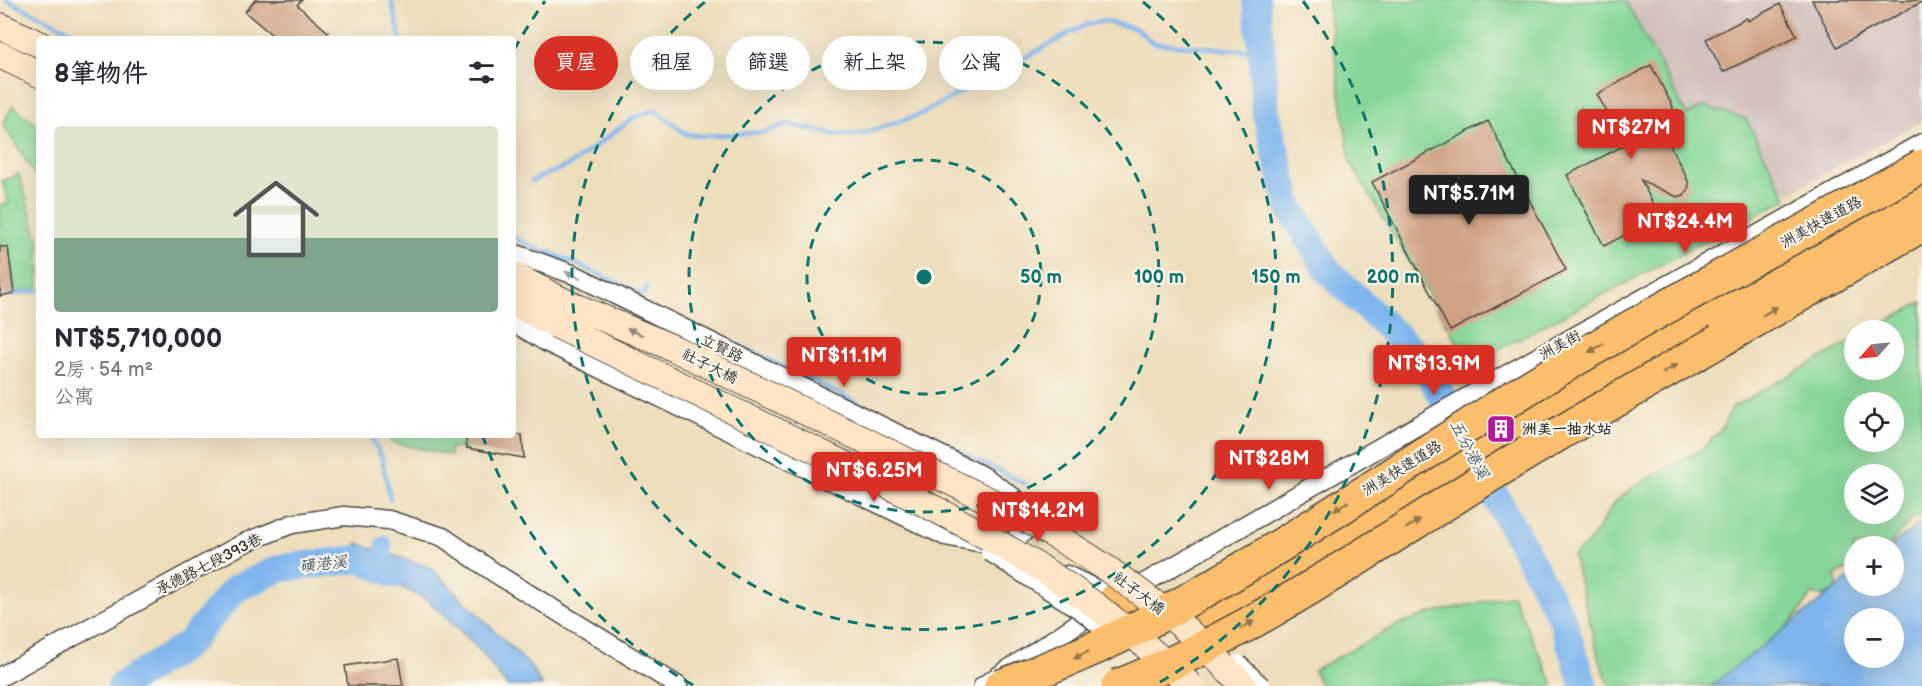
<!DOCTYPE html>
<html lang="zh-TW">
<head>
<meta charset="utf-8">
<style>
  body { margin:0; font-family:"Balsamiq Sans","LXGW WenKai TC",sans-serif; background:#f7f7f7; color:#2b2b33; height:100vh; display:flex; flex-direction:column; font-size:22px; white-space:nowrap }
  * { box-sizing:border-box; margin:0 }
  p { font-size:20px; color:#7c7c81 }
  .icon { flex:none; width:33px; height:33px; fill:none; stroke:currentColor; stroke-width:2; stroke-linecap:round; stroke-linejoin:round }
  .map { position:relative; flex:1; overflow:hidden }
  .details { position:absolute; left:36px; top:36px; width:480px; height:402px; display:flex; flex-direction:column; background:#fff; border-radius:6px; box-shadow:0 6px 24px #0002 }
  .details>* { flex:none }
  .top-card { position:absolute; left:534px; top:36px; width:570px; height:54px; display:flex; gap:12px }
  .needle { width:39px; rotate:243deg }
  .fabs { position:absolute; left:1844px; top:320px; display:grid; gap:12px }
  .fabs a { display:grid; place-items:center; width:60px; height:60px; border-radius:50%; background:#fff; box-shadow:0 6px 24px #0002; font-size:30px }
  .price { position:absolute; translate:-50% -51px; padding:0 14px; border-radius:6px; background:#d93025; color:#fff; font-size:20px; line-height:39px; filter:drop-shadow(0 2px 3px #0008) }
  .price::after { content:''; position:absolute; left:50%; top:36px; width:18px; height:14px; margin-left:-9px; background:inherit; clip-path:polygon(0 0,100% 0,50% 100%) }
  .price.current { background:#222; color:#fff }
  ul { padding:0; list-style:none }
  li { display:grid; align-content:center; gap:12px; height:318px; padding:0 18px }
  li+li { border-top:2px solid #e1e1e2 }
  li span { display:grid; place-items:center; height:186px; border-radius:6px; color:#555 }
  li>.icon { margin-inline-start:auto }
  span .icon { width:108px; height:108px; fill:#fffc; stroke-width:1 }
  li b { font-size:26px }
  h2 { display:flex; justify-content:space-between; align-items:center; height:72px; padding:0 18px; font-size:26px }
  .chip { padding:0 21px; border-radius:27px; background:#fff; box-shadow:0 6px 24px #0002; font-size:21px; line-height:54px }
  .chip.current { background:#d93025; color:#fff }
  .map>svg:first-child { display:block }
  .industrial { fill:#d1c0bd }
  .green { fill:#85d697; stroke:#588061; stroke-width:1.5; fill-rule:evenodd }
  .water { fill:#7eb5ed; stroke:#54708c; stroke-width:1.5; fill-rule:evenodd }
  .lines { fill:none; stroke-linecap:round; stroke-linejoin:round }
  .stream { stroke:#7eb5ed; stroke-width:4.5 }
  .canal { stroke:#7eb5ed; stroke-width:16 }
  .river { stroke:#7eb5ed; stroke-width:28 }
  .building { fill:#d0a284 }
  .street-casing { stroke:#484640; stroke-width:21 }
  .secondary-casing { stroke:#484640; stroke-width:28 }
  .highway-casing { stroke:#484640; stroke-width:36 }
  .street { stroke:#fff; stroke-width:18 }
  .secondary { stroke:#fde5c5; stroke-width:26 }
  .highway { stroke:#fabe6d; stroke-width:33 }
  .street-bridge-casing { stroke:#484640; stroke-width:21; stroke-linecap:butt }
  .secondary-bridge-casing { stroke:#484640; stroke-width:28; stroke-linecap:butt }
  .highway-bridge-casing { stroke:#484640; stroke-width:36; stroke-linecap:butt }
  .street-bridge { stroke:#fff; stroke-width:18 }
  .secondary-bridge { stroke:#fde5c5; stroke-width:26 }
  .highway-bridge { stroke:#fabe6d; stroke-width:33 }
  .oneway { fill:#a0a0a0 }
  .oneway2 { fill:#92744c }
  .oneway3 { fill:#948878 }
  .ring { fill:none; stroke:#0f766e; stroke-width:3; stroke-dasharray:10 8 }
  .labels { text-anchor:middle; stroke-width:4.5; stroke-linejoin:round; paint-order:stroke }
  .street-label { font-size:15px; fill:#2b2b2b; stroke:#fbf7ec }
  .poi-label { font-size:15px; font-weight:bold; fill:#2b2b2b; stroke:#fbf7ec; text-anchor:start }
  .water-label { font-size:16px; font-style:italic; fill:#485b6f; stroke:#fbf7ec }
  .centre { fill:#0f766e; stroke:#fbf7ec; stroke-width:3 }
  .ring-label { font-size:18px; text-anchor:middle; font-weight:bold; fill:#0f766e; stroke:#fbf7ec; stroke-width:4.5; stroke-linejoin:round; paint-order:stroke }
</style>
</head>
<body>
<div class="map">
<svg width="1922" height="686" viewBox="0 0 1922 686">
  <rect width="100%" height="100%" fill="#fbf7ec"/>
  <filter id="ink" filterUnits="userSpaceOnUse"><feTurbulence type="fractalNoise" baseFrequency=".0167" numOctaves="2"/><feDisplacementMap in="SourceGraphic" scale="12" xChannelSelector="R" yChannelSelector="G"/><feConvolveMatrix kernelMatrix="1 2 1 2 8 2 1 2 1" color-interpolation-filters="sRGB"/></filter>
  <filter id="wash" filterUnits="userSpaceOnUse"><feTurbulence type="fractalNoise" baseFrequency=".008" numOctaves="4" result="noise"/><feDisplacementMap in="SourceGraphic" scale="24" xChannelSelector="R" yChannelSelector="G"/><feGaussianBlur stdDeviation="1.35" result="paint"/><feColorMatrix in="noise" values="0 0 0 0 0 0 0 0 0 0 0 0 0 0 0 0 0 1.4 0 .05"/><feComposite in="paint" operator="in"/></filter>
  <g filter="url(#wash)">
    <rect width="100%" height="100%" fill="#edddba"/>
    <path class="industrial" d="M1333,0H1922V121L1476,361L1355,161Z"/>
    <path class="green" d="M1327,0H1625L1687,115L1704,106L1746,119L1787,199L1470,364L1350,162Z
      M13,106L39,127V181L3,124Z
      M19,174L39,242V289L14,292L9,249H0V205L9,202L2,181Z
      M1922,302V516L1913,517L1889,546H1854V567L1835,575L1838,588L1823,597L1812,594L1799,613L1760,656L1720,686H1610L1599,659L1573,555L1588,544L1615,502L1635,486L1702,449L1723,427L1732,407L1854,340V369H1893V330H1871ZM1854,402H1893V441H1854ZM1854,474H1893V513H1854Z
      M388,435H463L465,449L450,448V455L391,442Z
      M1512,595L1554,686H1325L1318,681L1314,670L1399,624L1431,613Z"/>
    <path class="water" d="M1922,522V686H1711L1854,575V585H1893V546H1891ZM1854,618H1893V657H1854Z
      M357,543L431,568L531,667L542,686H507L482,652L429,601L360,566Z"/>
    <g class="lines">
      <path class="stream" d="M7,0L88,39
        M391,0L401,39
        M532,181L573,163L633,118L655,110L686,134L703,136L765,132L786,124L838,135L861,134L919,115L1085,25L1103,21L1137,29L1153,43L1262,52
        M513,237L567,263
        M548,251L644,295L647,287
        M0,294H16L39,290
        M721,337L1026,484
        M370,435L382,458L390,499"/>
      <path class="canal" d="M384,544V569"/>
      <path class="river" d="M1256,0L1262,52L1265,109L1290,208L1328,271L1422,360L1562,619L1584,686
        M121,686L187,645L235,589L281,568L361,559L394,574"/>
    </g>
    <g id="blocks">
      <path class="building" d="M255,0H302L297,5L328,32L322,39H277L245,12Z
        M1812,0H1922V2L1837,47Z
        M1780,4L1797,36L1723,72L1706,39L1747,18L1748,21Z
        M1651,65L1673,107L1671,121L1662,129L1689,183L1688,190L1684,195L1677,197L1641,180L1660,217L1604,246L1567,175L1625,145L1597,94Z
        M1488,121L1566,270L1450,331L1372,182Z
        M0,247H8L14,293L0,296Z
        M465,435H522L524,458L467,448Z
        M398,658L403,686H348L345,666Z"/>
    </g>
  </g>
  <g filter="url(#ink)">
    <use href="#blocks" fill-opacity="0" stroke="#484640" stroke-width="1.5"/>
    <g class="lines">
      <g class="street-casing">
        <path id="street" d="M513,253L575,275L985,477L1034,512
          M513,322L546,342L945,536L988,544
          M1006,546L1023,533L1031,511
          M1067,575L1116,599
          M1127,593L1502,377L1922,143
          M0,677L244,543L292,524L344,516L389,520L443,537L495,573L678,686
          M983,686L1101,608"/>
      </g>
      <g class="secondary-casing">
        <path id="secondary" d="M0,26L39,44
          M0,55L39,74
          M513,275L565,302
          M513,303L556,325"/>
      </g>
      <g class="highway-casing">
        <path id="highway" d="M1719,341L1922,225
          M1116,599C1157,617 1189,617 1230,602L1590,382L1922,196"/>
      </g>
      <use href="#street" class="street"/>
      <use href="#secondary" class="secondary"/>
      <use href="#highway" class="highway"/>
      <g class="street-bridge-casing">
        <path id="street-bridge" d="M990,552L1082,611L1121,642
          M1238,664L1261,686"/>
      </g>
      <g class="secondary-bridge-casing">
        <path id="secondary-bridge" d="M565,302L673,348L1011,511C1069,542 1132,583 1182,626C1203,644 1224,666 1244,686
          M556,325C641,366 727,407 813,449C894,488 976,527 1053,576C1103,608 1147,646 1191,686"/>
      </g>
      <g class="highway-bridge-casing">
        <path id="highway-bridge" d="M1001,686C1054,666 1107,645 1157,617C1283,549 1402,467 1523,391C1653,311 1789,240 1922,166
          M1118,686C1238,639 1345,566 1454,498C1541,443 1630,392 1719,341"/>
      </g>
      <use href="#street-bridge" class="street-bridge"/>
      <use href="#secondary-bridge" class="secondary-bridge"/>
      <use href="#highway-bridge" class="highway-bridge"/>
    </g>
    <defs><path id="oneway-solid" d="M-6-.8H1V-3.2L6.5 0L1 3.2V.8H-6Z" transform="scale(1.5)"/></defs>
    <use class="oneway" href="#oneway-solid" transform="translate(573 275) rotate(-157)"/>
    <g class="oneway2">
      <use href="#oneway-solid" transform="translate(1770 311) rotate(-30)"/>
      <use href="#oneway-solid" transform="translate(1596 348) rotate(150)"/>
      <use href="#oneway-solid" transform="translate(1670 369) rotate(-30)"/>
      <use href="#oneway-solid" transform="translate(1341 506) rotate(148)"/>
      <use href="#oneway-solid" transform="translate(1413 524) rotate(-32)"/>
      <use href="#oneway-solid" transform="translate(1247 625) rotate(-30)"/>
      <use href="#oneway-solid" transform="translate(1081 655) rotate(155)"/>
    </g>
    <use class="oneway3" href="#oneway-solid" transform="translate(635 332) rotate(-157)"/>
  </g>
  <g class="ring">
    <circle cx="924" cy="277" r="117"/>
    <circle cx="924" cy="277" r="235"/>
    <path d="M1143 2A352 352 0 1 1 705 2"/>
    <path d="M693 685A469 469 0 0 1 483 437M514 50A469 469 0 0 1 545 1M1303 1A469 469 0 0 1 1155 685"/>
  </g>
  <defs>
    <g id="building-square" transform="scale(1.5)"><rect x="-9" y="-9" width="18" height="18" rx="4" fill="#b5179e" stroke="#fbf7ec"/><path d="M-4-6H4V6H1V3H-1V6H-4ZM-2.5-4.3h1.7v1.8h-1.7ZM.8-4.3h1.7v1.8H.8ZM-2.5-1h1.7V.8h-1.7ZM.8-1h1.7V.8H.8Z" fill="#fff"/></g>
  </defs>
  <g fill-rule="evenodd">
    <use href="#building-square" x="1501" y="429"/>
  </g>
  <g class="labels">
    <g class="street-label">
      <text transform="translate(1821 222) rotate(-29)" y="5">洲美快速道路</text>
      <text transform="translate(1560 345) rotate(-29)" y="5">洲美街</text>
      <text transform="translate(722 348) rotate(26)" y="5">立賢路</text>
      <text transform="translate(710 366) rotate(26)" y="5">社子大橋</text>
      <text transform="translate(1402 468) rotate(-32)" y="5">洲美快速道路</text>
      <text transform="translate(209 564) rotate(-27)" y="5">承德路七段393巷</text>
      <text transform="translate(1139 593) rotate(37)" y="5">社子大橋</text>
    </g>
    <g class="poi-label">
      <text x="1522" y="434">洲美一抽水站</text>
    </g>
    <g class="water-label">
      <text transform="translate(1470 449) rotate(62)" y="6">五分港溪</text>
      <text transform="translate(323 563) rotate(-6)" y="6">磺港溪</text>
    </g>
  </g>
  <circle cx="924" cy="277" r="9" class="centre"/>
  <g class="ring-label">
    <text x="1041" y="283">50 m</text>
    <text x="1159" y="283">100 m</text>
    <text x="1276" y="283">150 m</text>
    <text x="1393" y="283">200 m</text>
  </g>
</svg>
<div class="fabs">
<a><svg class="needle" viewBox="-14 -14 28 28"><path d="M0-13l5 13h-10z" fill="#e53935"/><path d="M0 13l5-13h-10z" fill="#7c7c81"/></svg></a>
<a><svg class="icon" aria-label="locate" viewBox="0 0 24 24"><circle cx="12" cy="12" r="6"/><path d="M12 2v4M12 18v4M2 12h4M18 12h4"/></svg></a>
<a><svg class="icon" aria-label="layers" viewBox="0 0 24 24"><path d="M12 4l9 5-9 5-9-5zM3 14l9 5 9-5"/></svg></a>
<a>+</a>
<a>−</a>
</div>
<b class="price" style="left:1631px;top:160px">NT$27M</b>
<b class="price current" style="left:1469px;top:226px">NT$5.71M</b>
<b class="price" style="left:1685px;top:254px">NT$24.4M</b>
<b class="price" style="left:844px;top:388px">NT$11.1M</b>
<b class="price" style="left:1434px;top:396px">NT$13.9M</b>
<b class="price" style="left:1269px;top:491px">NT$28M</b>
<b class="price" style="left:874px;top:503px">NT$6.25M</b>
<b class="price" style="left:1038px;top:543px">NT$14.2M</b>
<div class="top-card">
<a class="chip current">買屋</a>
<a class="chip">租屋</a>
<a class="chip">篩選</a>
<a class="chip">新上架</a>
<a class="chip">公寓</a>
</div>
<section class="details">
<h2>8筆物件<svg class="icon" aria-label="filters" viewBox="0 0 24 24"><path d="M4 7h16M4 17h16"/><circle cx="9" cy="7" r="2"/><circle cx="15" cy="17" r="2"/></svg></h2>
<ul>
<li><span style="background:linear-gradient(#dfe7d0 60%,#7fa58c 0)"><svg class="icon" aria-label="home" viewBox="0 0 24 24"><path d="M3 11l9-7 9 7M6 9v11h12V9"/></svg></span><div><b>NT$5,710,000</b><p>2房 · 54 m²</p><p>公寓</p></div></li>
</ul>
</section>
</div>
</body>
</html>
